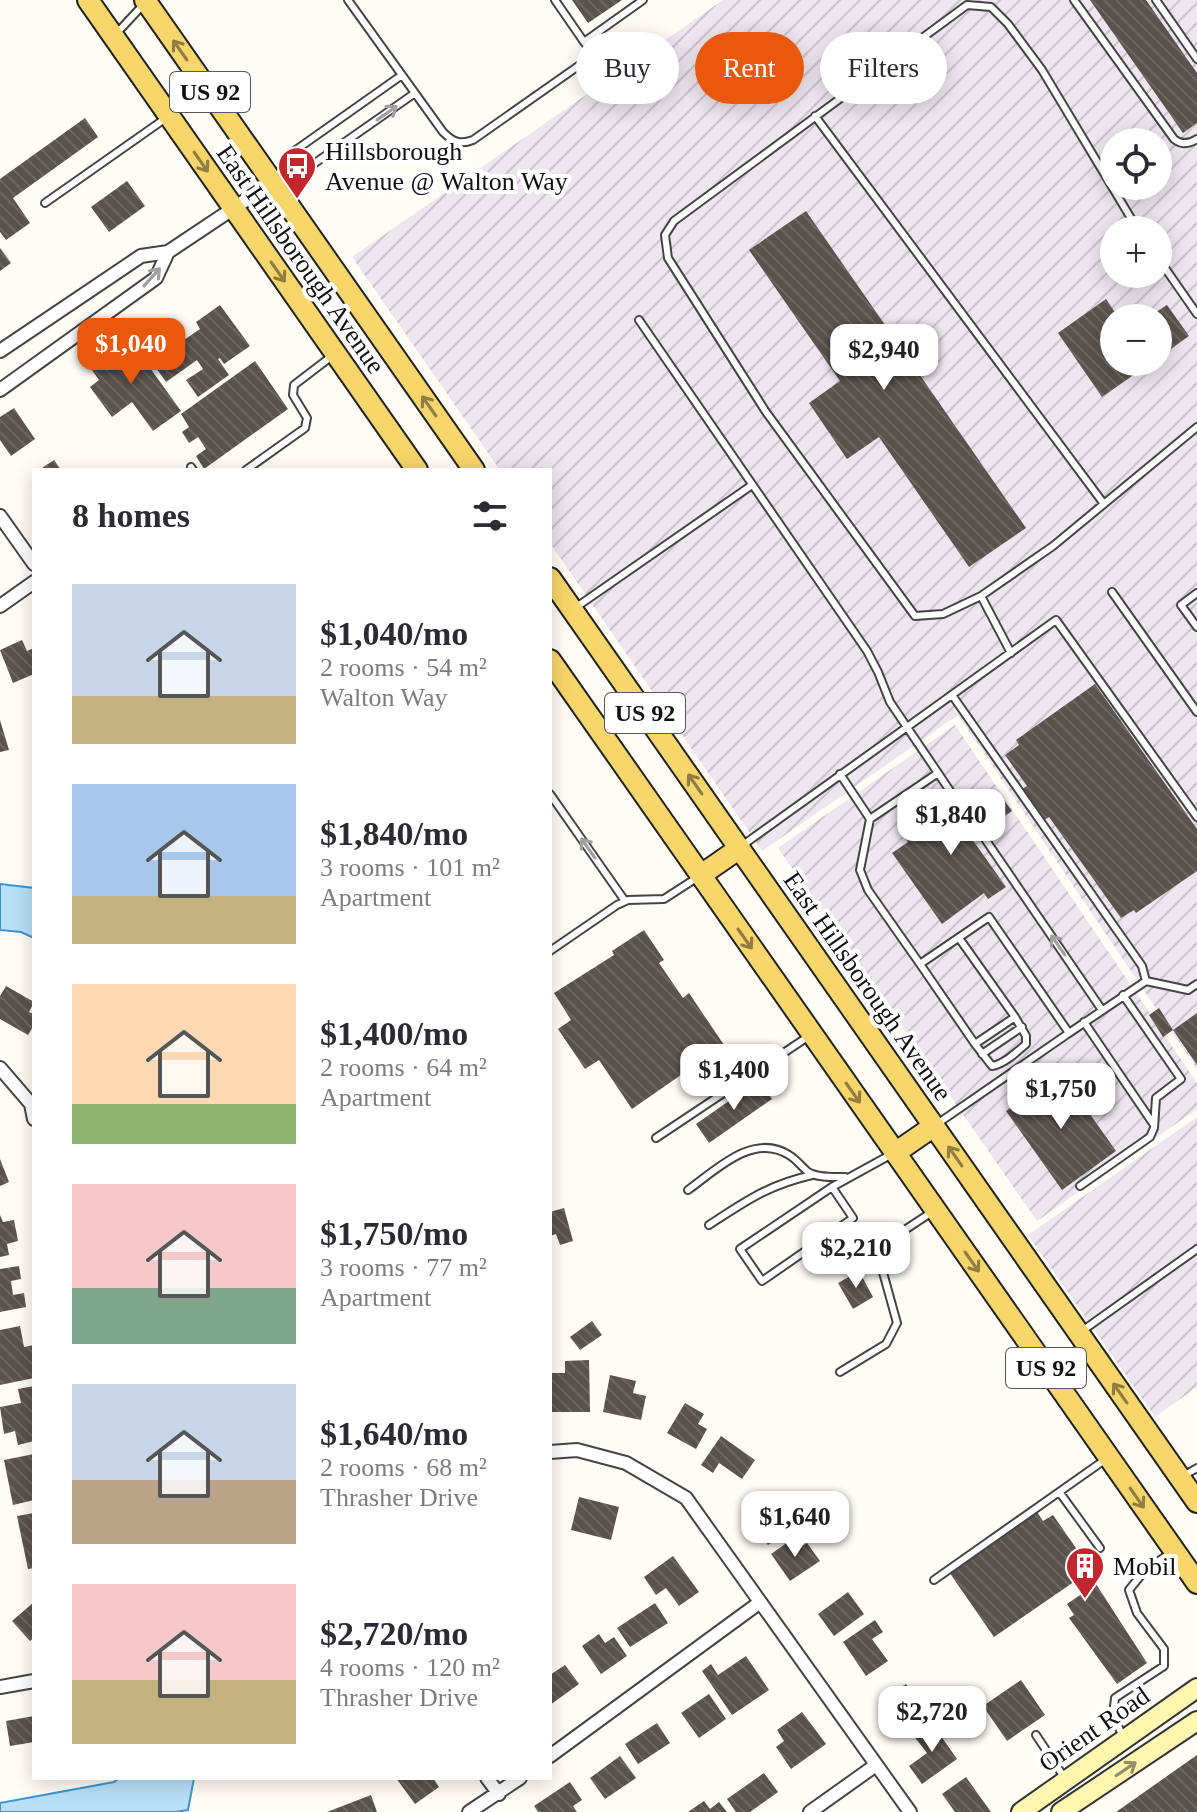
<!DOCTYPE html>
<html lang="en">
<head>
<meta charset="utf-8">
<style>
  body { margin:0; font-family:Georgia,serif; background:#f2f2f3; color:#2b2b33; height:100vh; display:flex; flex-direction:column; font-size:30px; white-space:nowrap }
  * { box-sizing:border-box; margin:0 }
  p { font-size:26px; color:#7c7c81 }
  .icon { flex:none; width:44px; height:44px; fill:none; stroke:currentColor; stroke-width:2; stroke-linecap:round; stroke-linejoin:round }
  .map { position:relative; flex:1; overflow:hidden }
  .details { position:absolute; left:32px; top:468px; width:520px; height:1312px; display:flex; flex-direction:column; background:#fff; border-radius:0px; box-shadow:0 4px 20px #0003 }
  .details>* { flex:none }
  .banner { position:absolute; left:576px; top:32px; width:500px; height:72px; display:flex; gap:16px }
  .buttons { position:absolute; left:1100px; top:128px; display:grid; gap:16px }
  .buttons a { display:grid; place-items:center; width:72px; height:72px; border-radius:50%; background:#fff; box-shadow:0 4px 20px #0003; font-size:40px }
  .price { position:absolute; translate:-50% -68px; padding:0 18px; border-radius:16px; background:#fff; color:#222; font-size:26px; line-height:52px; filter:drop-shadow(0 2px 4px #0008) }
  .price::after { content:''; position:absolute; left:50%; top:48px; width:24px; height:18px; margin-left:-12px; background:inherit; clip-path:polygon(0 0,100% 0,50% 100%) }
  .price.selected { background:#ea580c; color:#fff }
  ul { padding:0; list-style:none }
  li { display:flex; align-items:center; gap:24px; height:200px; padding:0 40px }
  li span { display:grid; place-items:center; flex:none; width:224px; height:160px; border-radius:0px; color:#555 }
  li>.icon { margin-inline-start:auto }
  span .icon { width:96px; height:96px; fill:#fffc; stroke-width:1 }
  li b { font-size:34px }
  h2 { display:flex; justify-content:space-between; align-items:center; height:96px; padding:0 40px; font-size:34px }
  .chip { padding:0 28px; border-radius:36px; background:#fff; box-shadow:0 4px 20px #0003; font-size:28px; line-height:72px }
  .chip.selected { background:#ea580c; color:#fff }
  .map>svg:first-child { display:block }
  .industrial { fill:url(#industrial-furrows); fill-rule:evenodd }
  .water { fill:#b9e0f7; stroke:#3f96cf; stroke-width:2 }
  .building { fill:url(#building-back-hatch) }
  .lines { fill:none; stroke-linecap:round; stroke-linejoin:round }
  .lane-casing { stroke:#444; stroke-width:10 }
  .street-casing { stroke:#444; stroke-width:16 }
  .secondary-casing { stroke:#333; stroke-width:22 }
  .primary-casing { stroke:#222; stroke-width:24 }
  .lane { stroke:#fff; stroke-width:6 }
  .street { stroke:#fff; stroke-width:12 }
  .secondary { stroke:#fff6b0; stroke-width:18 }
  .primary { stroke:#f9d66b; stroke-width:20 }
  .oneway { stroke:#917d42 }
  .oneway2 { stroke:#a0a0a0 }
  .oneway3 { stroke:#948f68 }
  .labels { text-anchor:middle; stroke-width:8; stroke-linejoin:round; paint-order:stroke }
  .shield { fill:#fff; stroke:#585858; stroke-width:2 }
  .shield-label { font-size:24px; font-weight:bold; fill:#111 }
  .poi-label { font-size:26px; fill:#111; stroke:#fff; text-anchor:start }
  .street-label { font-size:26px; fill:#111; stroke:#fff }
</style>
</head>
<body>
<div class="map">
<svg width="1197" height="1812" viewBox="0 0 1197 1812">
  <defs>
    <pattern id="industrial-furrows" width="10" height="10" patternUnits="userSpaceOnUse" patternTransform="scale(2)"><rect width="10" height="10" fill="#eee6ef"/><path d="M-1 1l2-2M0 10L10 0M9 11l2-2" fill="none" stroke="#cbc4cc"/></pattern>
    <pattern id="building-back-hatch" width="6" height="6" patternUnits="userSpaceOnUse" patternTransform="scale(2)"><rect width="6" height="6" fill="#5a524d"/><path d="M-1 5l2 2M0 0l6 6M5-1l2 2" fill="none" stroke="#6d6662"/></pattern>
  </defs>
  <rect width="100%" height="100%" fill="#fffdf5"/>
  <path class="industrial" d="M723,0H1197V1069L958,715L762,851L550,543V470H500L352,257ZM1114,142H1158V186H1114ZM1114,230H1158V274H1114ZM1114,318H1158V362H1114Z
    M955,725L1197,1083V1109L1037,1221L778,848Z
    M1197,1117V1387L1155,1417L1028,1235Z"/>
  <path class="water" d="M0,884L34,888V938L21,932L0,930Z
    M119,1778H194L188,1810L175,1812H0V1803L114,1782Z"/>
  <path class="building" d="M572,0H622L588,23Z
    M1090,0H1146L1197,73V123L1183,133Z
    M85,118L98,137L13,198L30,223L6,240L0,232V179Z
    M127,181L145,206L109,232L91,207Z
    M806,211L1026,528L969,567L879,437L847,459L809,403L840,381L749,250Z
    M0,248L11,263L0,271Z
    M1106,299L1119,318H1114V362H1152L1102,397L1058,333Z
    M220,305L250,346L224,364L220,358L218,359L229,375L198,397L186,380L203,369L197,360L166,382L152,362L200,329L196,322Z
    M1167,305L1189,336L1158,358V318H1147Z
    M118,342L128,356L137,350L181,411L153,431L132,402L112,417L90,387L99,380L87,363Z
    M255,361L288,409L204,469L196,456L206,449L198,437L189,443L182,432L189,427L181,414Z
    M14,408L35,439L11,456L0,440V417Z
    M54,460L61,470H39Z
    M22,640L27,651L34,648V674L13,683L0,650Z
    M1095,684L1197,829V871L1136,913L1134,910L1121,918L1049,817L1043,821L1022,789L1027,786L1005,755L1019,745L1016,740Z
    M0,720L9,750L0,752Z
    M998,792L1012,811L972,839L1006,887L988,899L984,893L942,924L892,853L908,842L901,832L945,801L958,820Z
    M644,930L664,960L659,963L683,998L689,993L724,1045L632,1109L599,1060L585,1069L558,1029L571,1020L554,993L614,955L612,951Z
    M6,986L34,1002L29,1012L34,1014V1025L28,1035L0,1019V996Z
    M1159,1008L1173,1030L1163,1037L1149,1015Z
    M1197,1013V1065L1173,1030Z
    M1061,1073L1116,1151L1062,1190L1006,1111Z
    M759,1080L772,1099L709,1143L696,1124Z
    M0,1159L9,1182L0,1186Z
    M564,1208L573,1241L560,1245L556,1234L550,1236V1212Z
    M0,1215L3,1222L14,1220L18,1241L7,1244L9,1255L0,1257Z
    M19,1266L21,1279L11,1281L13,1295L24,1293L26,1307L0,1312V1269Z
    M859,1271L873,1297L853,1309L838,1283Z
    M592,1321L602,1335L580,1350L570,1337Z
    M20,1326L24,1347L34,1345V1378L0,1385V1330Z
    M589,1360L590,1412H550L552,1373H565V1361Z
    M610,1375L636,1381L633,1393L646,1396L641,1420L603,1412Z
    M34,1386V1441L18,1445L15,1431L4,1434L0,1407L21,1403L18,1389Z
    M685,1403L704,1414L698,1424L707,1429L696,1449L667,1433Z
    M721,1436L755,1460L742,1479L719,1463L713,1473L701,1465Z
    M34,1454V1500L13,1505L4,1460Z
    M579,1497L619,1507L611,1540L571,1530Z
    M767,1504L774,1514L782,1507L795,1526L768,1545L749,1517Z
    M1037,1512L1043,1521L1053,1515L1085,1561L1075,1568L1081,1577L994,1637L949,1572Z
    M34,1513V1568L28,1569L17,1516Z
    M791,1540L797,1549L807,1543L820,1561L790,1581L771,1554Z
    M673,1556L699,1592L679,1606L666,1588L656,1595L644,1577Z
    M1096,1584L1147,1663L1117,1684L1069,1618L1074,1615L1067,1604Z
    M848,1592L864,1614L834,1636L818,1614Z
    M34,1602V1638L30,1641L12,1621Z
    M655,1603L668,1623L630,1647L617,1628Z
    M875,1620L883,1632L872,1639L888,1661L866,1676L843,1642Z
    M599,1634L605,1643L614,1637L627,1656L601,1674L582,1646Z
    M746,1656L769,1690L732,1715L702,1671L711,1664L718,1675Z
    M565,1665L579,1684L550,1705V1675Z
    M1021,1680L1045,1715L1007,1741L983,1706Z
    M906,1684L926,1712L898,1732L878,1703Z
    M709,1694L726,1719L699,1738L681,1713Z
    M802,1712L826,1744L791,1769L776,1747L784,1741L777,1730Z
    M34,1716V1742L10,1746L6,1721Z
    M931,1722L957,1759L922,1784L909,1766L927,1753L913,1735Z
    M657,1723L670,1743L638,1764L625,1744Z
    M1197,1755V1812H1116Z
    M620,1756L636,1778L605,1799L590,1778Z
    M764,1773L778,1792L750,1812H736L727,1799Z
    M966,1777L991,1812H955L942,1794Z
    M396,1778H433L439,1787L415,1804Z
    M570,1782L582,1800L573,1806L577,1812H538L534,1806Z
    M371,1795L377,1812H327Z
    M704,1801L710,1809L719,1802L727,1812H688Z"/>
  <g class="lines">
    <g class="lane-casing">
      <path id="lane" d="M348,0L443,132C453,142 460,145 473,140L594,55L584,42
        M555,0L584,42L643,0
        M1074,0L1174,139C1181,145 1189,144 1197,139
        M1156,0L1197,59
        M115,35L143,5
        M815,116L1104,504
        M276,178L293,152L402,75
        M276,181L305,170L415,93
        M45,203L166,118
        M1138,230L1042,70L1008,24L991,7L967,5L674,221L665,235L668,258L766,412L915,616L943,614L981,596L1053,546L1197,427
        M1158,258L1197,314
        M639,320L867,651L878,672L890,702L938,773L870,819
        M191,467L193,470
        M246,470L305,428L307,418L293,395L294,385L332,356
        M1112,592L1197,712
        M1197,593L1181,605L1197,627
        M981,596L1011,653
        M575,608L752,485
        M952,695L1142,966L1146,981
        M938,773L964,812
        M840,774L870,819L860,870L868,890L920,964L989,917L1069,1033L937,1124
        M550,794L625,901
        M983,836L1102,1010
        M743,845L1056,620L1197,817
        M959,938L1015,1017
        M550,951L617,905L628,900L664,899L698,877
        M920,964L975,1044L1015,1017L1026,1036V1044C1017,1052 1004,1064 992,1066L975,1044
        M1084,1022L1154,1125
        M1069,1033L1146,981L1188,990L1197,984
        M982,1054L1022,1027
        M656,1138L809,1036
        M1080,1186L1150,1137L1154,1128L1156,1098L1181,1079L1123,995
        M832,1187L740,1249L762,1281L853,1218L832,1187L892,1154
        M688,1190C716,1170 753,1132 789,1155C796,1159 802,1167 808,1172C817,1178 834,1177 845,1177
        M709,1225C746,1201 768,1185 812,1175
        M1082,1331L1197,1249
        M840,1372L886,1344L897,1323L879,1258L894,1237L932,1212
        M1183,1476L1197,1468
        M1060,1493L1100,1548
        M934,1580L1106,1459
        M1036,1735L1064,1777
        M1124,1739L1113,1715L1115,1698L1164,1666V1649L1137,1613L1129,1590L1146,1569L1171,1553"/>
    </g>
    <g class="street-casing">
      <path id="street" d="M0,351L141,256L168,252L273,182
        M0,390L156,278L168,252
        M0,516L34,564
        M0,606L34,582
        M0,1068L31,1104L34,1119
        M550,1452L577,1450L626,1463L686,1498L910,1812
        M0,1687L34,1681
        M550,1756L759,1603
        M487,1778L499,1794
        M469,1812L520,1778
        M810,1812L876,1765"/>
    </g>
    <g class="secondary-casing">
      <path id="secondary" d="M1021,1812L1197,1688
        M1061,1812L1197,1721"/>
    </g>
    <g class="primary-casing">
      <path id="primary" d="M88,0L417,470
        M145,0L474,470
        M550,578L1197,1502
        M550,660L1197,1583
        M701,875L740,848
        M895,1153L934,1126"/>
    </g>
    <use href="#lane" class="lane"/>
    <use href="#street" class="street"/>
    <use href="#secondary" class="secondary"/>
    <use href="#primary" class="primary"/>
  </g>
  <defs><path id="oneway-shaft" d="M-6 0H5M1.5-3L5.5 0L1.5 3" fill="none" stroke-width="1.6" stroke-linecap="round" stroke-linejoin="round" transform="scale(2)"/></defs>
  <g class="oneway">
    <use href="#oneway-shaft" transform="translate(180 50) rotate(-125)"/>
    <use href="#oneway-shaft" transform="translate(201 162) rotate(55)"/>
    <use href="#oneway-shaft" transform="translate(278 272) rotate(55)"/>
    <use href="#oneway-shaft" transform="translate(429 406) rotate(-125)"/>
    <use href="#oneway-shaft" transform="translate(695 784) rotate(-125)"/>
    <use href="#oneway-shaft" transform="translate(745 939) rotate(55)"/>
    <use href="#oneway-shaft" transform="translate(853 1093) rotate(55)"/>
    <use href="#oneway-shaft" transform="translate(955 1156) rotate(-125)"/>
    <use href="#oneway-shaft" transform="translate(972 1262) rotate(55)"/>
    <use href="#oneway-shaft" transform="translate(1120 1393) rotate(-125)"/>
    <use href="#oneway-shaft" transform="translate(1137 1498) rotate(55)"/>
  </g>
  <g class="oneway2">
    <use href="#oneway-shaft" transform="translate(387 113) rotate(-35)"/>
    <use href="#oneway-shaft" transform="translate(152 277) rotate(-48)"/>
    <use href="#oneway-shaft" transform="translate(588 848) rotate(-125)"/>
    <use href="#oneway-shaft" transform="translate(1058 945) rotate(-125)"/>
  </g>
  <use class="oneway3" href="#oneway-shaft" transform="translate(1126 1769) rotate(-34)"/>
  <defs>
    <g id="bus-pin" transform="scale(2)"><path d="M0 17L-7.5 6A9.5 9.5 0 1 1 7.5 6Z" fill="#c4262e" stroke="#fff"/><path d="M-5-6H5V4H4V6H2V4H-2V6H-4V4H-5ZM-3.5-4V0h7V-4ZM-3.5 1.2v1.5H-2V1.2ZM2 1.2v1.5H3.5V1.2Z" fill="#fff"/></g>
    <g id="building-pin" transform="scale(2)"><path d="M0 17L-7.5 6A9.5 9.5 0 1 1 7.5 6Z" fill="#c4262e" stroke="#fff"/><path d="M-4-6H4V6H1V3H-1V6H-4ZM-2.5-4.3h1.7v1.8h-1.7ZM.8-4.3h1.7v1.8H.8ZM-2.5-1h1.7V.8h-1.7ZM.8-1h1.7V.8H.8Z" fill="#fff"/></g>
  </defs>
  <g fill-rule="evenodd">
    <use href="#bus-pin" x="297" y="166"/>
    <use href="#building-pin" x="1085" y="1566"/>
  </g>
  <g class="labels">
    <g class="shield">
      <rect x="170" y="72" width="80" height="40" rx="6"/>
      <rect x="605" y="693" width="80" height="40" rx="6"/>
      <rect x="1006" y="1348" width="80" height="40" rx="6"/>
    </g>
    <g class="shield-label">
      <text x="210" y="100">US 92</text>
      <text x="645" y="721">US 92</text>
      <text x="1046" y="1376">US 92</text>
    </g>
    <g class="poi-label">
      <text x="325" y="160">Hillsborough<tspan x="325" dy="30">Avenue @ Walton Way</tspan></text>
      <text x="1113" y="1575">Mobil</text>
    </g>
    <g class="street-label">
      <text transform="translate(301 259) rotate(55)" y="9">East Hillsborough Avenue</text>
      <text transform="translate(868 986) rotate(55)" y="9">East Hillsborough Avenue</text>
      <text transform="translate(1094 1729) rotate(-35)" y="9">Orient Road</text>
    </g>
  </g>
</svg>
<div class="buttons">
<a><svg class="icon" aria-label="locate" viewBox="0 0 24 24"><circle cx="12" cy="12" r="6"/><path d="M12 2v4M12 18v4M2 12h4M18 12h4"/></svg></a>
<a>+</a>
<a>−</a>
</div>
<b class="price selected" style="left:131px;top:386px">$1,040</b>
<b class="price" style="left:884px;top:392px">$2,940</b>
<b class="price" style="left:951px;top:857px">$1,840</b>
<b class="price" style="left:734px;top:1112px">$1,400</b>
<b class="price" style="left:1061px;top:1131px">$1,750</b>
<b class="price" style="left:856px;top:1290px">$2,210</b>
<b class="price" style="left:795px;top:1559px">$1,640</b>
<b class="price" style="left:932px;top:1754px">$2,720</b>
<div class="banner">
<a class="chip">Buy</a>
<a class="chip selected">Rent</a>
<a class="chip">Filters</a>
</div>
<section class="details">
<h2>8 homes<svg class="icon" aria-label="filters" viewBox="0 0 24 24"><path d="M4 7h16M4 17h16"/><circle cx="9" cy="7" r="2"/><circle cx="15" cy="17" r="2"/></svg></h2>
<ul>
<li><span style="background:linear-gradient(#c9d6e8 70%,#c2b280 0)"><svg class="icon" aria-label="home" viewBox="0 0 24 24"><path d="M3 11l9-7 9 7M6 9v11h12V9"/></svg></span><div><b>$1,040/mo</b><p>2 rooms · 54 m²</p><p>Walton Way</p></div></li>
<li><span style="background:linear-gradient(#a9c7e8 70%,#c2b280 0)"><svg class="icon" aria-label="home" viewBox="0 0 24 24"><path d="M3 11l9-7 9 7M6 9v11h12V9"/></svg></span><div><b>$1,840/mo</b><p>3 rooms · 101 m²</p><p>Apartment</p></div></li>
<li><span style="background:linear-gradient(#ffd9b3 75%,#8fb573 0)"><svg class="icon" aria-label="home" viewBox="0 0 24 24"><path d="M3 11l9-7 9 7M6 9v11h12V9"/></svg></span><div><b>$1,400/mo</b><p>2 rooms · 64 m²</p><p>Apartment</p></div></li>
<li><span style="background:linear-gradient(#f6c9c9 65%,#7fa58c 0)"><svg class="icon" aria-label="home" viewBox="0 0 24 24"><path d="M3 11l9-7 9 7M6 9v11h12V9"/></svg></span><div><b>$1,750/mo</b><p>3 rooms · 77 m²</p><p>Apartment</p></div></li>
<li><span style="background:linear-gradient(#c9d6e8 60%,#b9a48a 0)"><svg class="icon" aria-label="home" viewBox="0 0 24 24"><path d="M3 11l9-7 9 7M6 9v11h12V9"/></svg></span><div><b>$1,640/mo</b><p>2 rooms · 68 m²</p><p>Thrasher Drive</p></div></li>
<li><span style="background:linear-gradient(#f6c9c9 60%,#c2b280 0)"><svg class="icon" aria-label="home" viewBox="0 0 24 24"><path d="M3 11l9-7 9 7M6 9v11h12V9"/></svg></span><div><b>$2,720/mo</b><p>4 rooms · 120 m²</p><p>Thrasher Drive</p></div></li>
</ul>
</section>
</div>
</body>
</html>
